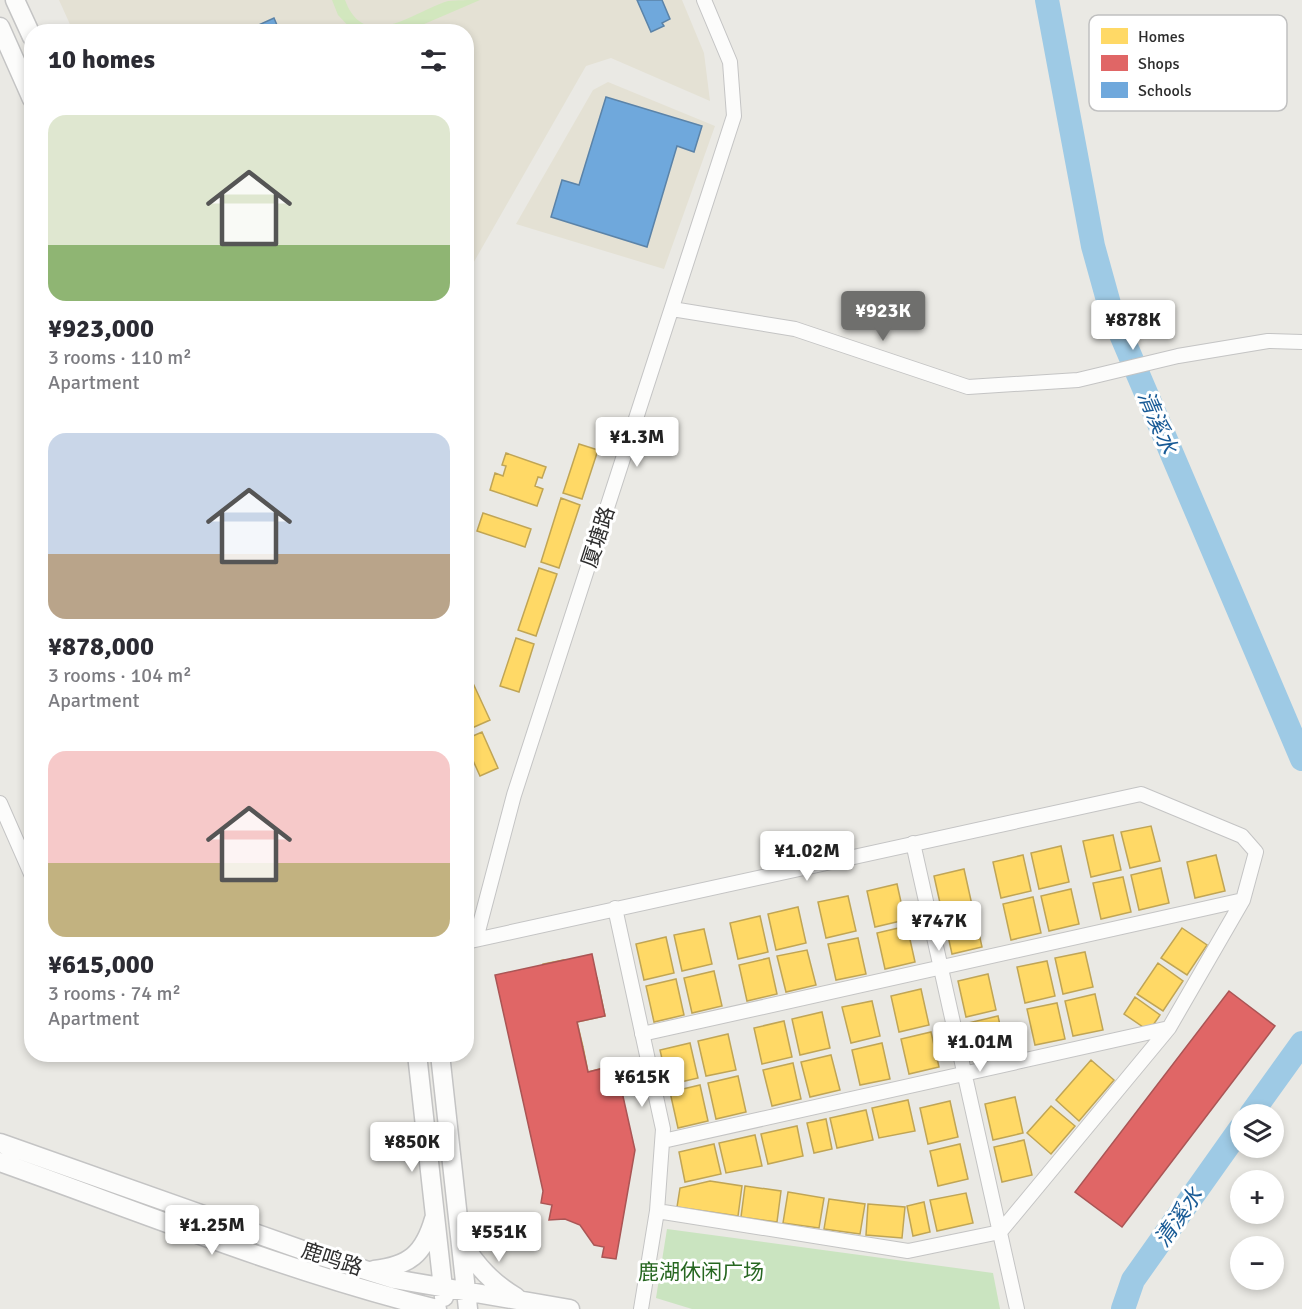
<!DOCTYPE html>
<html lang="en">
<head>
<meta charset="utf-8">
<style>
  body { margin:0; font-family:Signika,"Noto Sans SC",sans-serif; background:#f7f7f7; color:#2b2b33; height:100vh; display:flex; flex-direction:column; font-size:22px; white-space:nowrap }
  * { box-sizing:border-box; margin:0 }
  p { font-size:20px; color:#7c7c81 }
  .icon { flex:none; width:33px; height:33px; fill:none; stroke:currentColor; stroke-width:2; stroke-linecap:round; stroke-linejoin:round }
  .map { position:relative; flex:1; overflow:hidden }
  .panel { position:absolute; left:24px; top:24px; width:450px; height:1038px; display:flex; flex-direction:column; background:#fff; border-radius:24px; box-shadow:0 3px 9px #0003 }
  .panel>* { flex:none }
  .controls { position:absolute; left:1230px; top:1104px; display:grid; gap:12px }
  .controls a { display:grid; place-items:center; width:54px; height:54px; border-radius:50%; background:#fff; box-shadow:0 3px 9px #0003; font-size:30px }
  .price { position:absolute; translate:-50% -51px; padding:0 14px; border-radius:6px; background:#fff; color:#222; font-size:20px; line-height:39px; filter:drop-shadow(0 2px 3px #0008) }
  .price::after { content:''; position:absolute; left:50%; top:36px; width:18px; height:14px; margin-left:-9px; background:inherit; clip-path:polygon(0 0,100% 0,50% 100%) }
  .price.current { background:#6f6f6d; color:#fff }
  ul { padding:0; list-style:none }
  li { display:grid; align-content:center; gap:12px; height:318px; padding:0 24px }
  li span { display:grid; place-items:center; height:186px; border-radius:18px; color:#555 }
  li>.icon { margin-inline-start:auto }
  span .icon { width:108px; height:108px; fill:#fffc; stroke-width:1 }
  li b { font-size:26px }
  h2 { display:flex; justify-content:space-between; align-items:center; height:72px; padding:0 24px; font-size:26px }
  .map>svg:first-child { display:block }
  .education { fill:#e4e1d4 }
  .green { fill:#cae4c0 }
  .pitch { fill:#d2e7be }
  .homes { fill:#ffd966; stroke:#c0a555; stroke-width:1.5 }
  .shops { fill:#e06666; stroke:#a55; stroke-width:1.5 }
  .schools { fill:#6fa8dc; stroke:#5b83a8; stroke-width:1.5 }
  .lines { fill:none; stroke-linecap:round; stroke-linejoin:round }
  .river { stroke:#9ecae5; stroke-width:24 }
  .street-casing { stroke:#c4c4c4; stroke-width:16 }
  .secondary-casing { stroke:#c4c4c4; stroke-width:21 }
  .street { stroke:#fcfcfb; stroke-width:14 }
  .secondary { stroke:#fcfcfb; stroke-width:18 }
  .labels { text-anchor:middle; stroke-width:6; stroke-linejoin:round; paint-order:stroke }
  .street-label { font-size:21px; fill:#2d2d2d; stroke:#fff }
  .park-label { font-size:21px; fill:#276721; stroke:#fff }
  .water-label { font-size:22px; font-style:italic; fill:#195b96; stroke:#fff }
  .key { fill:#fff; stroke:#c0c0c0; stroke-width:1.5 }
  .key-label { font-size:16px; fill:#2d2d2d }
</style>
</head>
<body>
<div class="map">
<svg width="1302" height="1309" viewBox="0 0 1302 1309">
  <rect width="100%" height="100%" fill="#eae9e4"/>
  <path class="education" d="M59,0H682L704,53L710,101L611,58L586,66L467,274L466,32L73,31Z
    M608,82L715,126L664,269L516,224L593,90Z"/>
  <path class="green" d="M667,1229L993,1273L1000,1309H692L656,1298Z"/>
  <path class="pitch" d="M332,0H345C365,54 414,11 448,1C457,0 470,0 480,0L408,31H353L338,15Z"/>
  <path class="homes" d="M579,444L598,450L582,499L563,493Z
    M506,453L546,467L542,478L538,477L535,486L543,489L537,506L490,490L495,473L503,476L506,466L502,465Z
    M561,498L580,505L559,568L541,562Z
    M483,513L531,529L525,547L477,531Z
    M539,568L557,574L536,636L518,630Z
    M516,638L534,644L519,692L500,686Z
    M466,668L490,720L472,728L466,715Z
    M482,732L498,768L480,776L466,745V739Z
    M1151,826L1160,861L1130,868L1121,832Z
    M1113,835L1121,870L1091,877L1083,841Z
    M1061,846L1069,882L1039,889L1031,853Z
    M1023,855L1031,891L1001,898L993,862Z
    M1216,855L1225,891L1195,898L1187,862Z
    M1161,868L1169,903L1139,910L1131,875Z
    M964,869L972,905L942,912L934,876Z
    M1123,877L1131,912L1101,919L1093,883Z
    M897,884L905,920L875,927L867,891Z
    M1071,889L1079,924L1049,931L1041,896Z
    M848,896L856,931L826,938L818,902Z
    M1033,897L1041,933L1011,940L1003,904Z
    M798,907L806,943L776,950L768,914Z
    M974,911L982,947L952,954L944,918Z
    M760,916L768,952L738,959L730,923Z
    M907,926L915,962L885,969L877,933Z
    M1182,928L1207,945L1187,975L1161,958Z
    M704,929L712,964L682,971L674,935Z
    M666,937L674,973L644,980L636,944Z
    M858,938L866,974L836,980L828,944Z
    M807,950L816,985L786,992L777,956Z
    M1085,952L1093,987L1063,994L1055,958Z
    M769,958L777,994L747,1001L739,965Z
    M564,960L569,985L597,978L605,1016L577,1022L583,1047L562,1051L557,1026L531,1032L523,995L549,989L543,964Z
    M1047,961L1055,996L1025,1003L1017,967Z
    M1158,963L1183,981L1163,1011L1137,994Z
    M714,971L722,1006L692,1013L684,978Z
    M988,974L996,1010L966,1017L958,981Z
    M676,979L684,1015L654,1022L646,986Z
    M921,989L929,1025L899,1032L891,996Z
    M1095,994L1103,1030L1073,1036L1065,1001Z
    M1135,997L1160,1015L1149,1031L1124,1014Z
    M872,1001L880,1036L851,1043L842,1007Z
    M1057,1003L1065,1039L1035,1045L1027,1009Z
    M822,1012L830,1048L800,1055L792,1019Z
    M998,1016L1006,1052L976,1059L968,1023Z
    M784,1021L792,1057L762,1064L754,1028Z
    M931,1032L939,1067L909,1074L901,1039Z
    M728,1034L736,1070L706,1076L698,1041Z
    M690,1043L698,1078L668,1085L660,1050Z
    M882,1043L890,1079L860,1085L852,1050Z
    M583,1047L588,1072L616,1065L624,1103L596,1109L602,1134L581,1138L576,1114L550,1119L542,1082L568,1076L562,1051Z
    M831,1055L840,1090L810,1097L801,1062Z
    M1091,1060L1114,1080L1079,1121L1056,1100Z
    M793,1063L801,1099L772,1106L763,1070Z
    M738,1076L746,1112L716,1119L708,1083Z
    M700,1085L708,1121L678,1128L670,1092Z
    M1015,1097L1023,1133L993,1140L985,1104Z
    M908,1100L915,1131L879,1138L872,1108Z
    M950,1101L958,1137L928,1144L920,1108Z
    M1051,1106L1075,1126L1051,1154L1027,1133Z
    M866,1110L873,1140L837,1148L830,1118Z
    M826,1119L832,1149L814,1153L807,1123Z
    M797,1126L803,1156L768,1164L761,1134Z
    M755,1135L762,1166L726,1173L719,1143Z
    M1024,1140L1032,1175L1002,1182L994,1147Z
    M714,1144L721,1174L685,1182L679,1152Z
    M960,1144L968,1179L938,1186L930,1151Z
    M710,1181L742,1186L738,1216L677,1207L680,1188Z
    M745,1186L781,1191L777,1222L741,1217Z
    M788,1192L824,1198L819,1228L783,1223Z
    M966,1193L973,1223L937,1231L930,1200Z
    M829,1199L865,1204L860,1234L824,1229Z
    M924,1202L930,1232L913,1236L907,1206Z
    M868,1204L905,1207L902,1238L866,1235Z"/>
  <path class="shops" d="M592,954L605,1016L577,1022L588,1072L616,1065L635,1150L616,1259L602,1257L604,1247L594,1245L580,1225L565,1219L549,1220L552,1205L541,1203L543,1191L495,975Z
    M1229,991L1275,1026L1122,1227L1075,1192Z"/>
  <path class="schools" d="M637,0H662L670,19L662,23L664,26L651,32Z
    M274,18L280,32H256L254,27Z
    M606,97L702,126L694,152L677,146L647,247L551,217L562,180L579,185Z"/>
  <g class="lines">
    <path class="river" d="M1047,0L1093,246L1111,311L1302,759
      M1251,1114L1302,1043
      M1123,1309L1133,1280L1240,1129"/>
    <g class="street-casing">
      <path id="street" d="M672,309L795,329L968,387L1078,380L1178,356L1268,341L1302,342
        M0,803L32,876
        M913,843L1017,1309
        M615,908L663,1129L657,1211L641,1309
        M476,939L514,795L734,116L730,62L704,0
        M466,942L1141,794L1242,836L1256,852L1243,900L1169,1028L1000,1232L908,1251L657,1211
        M642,1034L1243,900
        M663,1141L1169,1028"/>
    </g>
    <g class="secondary-casing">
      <path id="secondary" d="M15,0L32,37
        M0,27L32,99
        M417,1054L444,1297
        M440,1054L468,1309
        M0,1143L311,1253L394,1279L570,1309
        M0,1162C143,1213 290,1273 437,1309
        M462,1243C477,1266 492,1283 516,1297
        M374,1270C409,1266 424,1254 434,1219"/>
    </g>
    <use href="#street" class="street"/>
    <use href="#secondary" class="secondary"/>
  </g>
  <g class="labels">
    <g class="street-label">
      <text transform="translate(598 537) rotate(-72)" y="7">厦塘路</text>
      <text transform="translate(332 1259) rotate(18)" y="7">鹿鸣路</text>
    </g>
    <g class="park-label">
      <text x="701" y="1279">鹿湖休闲广场</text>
    </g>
    <g class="water-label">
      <text transform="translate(1158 422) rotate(67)" y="8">清溪水</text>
      <text transform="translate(1178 1217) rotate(-55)" y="8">清溪水</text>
    </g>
  </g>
  <rect x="1089" y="15" width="198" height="96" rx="9" class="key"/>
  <rect x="1101" y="28" width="27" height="16" fill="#ffd966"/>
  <rect x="1101" y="55" width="27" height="16" fill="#e06666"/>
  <rect x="1101" y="82" width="27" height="16" fill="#6fa8dc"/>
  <g class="key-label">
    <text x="1138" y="42">Homes</text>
    <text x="1138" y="69">Shops</text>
    <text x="1138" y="96">Schools</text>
  </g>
</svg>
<div class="controls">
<a><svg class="icon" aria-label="layers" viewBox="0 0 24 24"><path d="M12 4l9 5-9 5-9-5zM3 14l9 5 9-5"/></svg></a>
<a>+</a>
<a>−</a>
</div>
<b class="price current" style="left:883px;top:342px">¥923K</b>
<b class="price" style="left:1133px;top:351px">¥878K</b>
<b class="price" style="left:637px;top:468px">¥1.3M</b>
<b class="price" style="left:807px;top:882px">¥1.02M</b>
<b class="price" style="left:939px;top:952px">¥747K</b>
<b class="price" style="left:980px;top:1073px">¥1.01M</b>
<b class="price" style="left:642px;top:1108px">¥615K</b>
<b class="price" style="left:412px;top:1173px">¥850K</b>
<b class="price" style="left:212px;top:1256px">¥1.25M</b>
<b class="price" style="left:499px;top:1263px">¥551K</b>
<section class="panel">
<h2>10 homes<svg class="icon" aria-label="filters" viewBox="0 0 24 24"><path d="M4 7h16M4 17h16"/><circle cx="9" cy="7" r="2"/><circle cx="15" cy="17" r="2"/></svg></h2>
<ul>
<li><span style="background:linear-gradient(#dfe7d0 70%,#8fb573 0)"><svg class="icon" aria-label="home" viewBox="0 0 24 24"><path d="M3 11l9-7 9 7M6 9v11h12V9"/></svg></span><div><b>¥923,000</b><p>3 rooms · 110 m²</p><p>Apartment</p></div></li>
<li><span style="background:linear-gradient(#c9d6e8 65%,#b9a48a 0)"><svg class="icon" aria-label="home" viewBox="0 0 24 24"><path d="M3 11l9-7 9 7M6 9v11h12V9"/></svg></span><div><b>¥878,000</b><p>3 rooms · 104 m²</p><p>Apartment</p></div></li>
<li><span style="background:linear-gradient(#f6c9c9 60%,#c2b280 0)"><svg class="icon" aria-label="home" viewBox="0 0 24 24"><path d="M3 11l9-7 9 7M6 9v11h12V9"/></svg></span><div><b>¥615,000</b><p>3 rooms · 74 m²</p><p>Apartment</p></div></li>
</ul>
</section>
</div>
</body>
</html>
